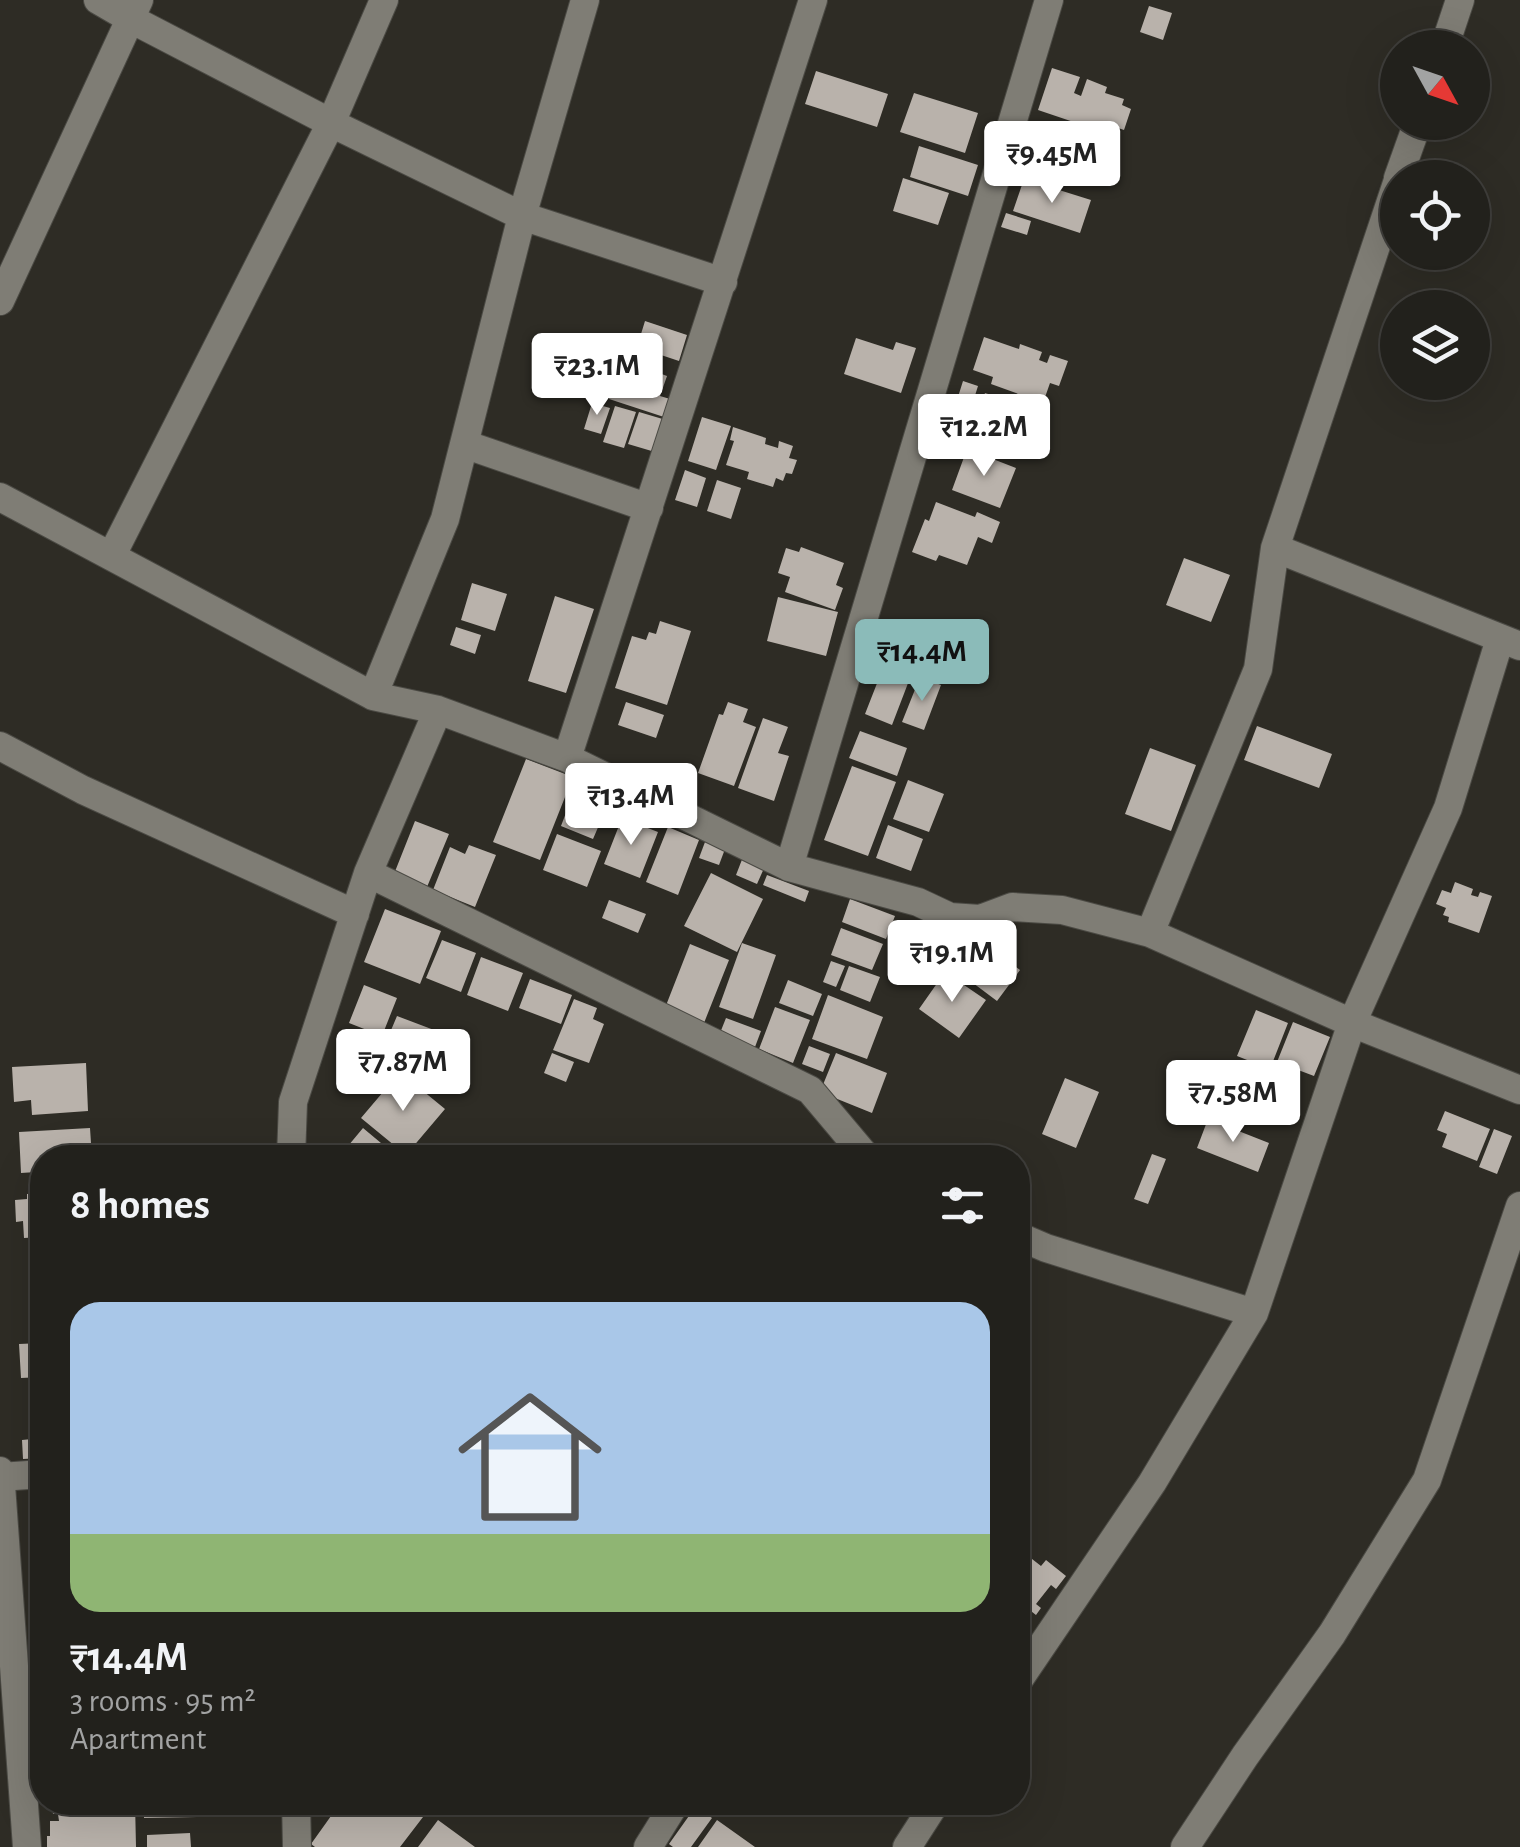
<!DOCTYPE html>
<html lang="en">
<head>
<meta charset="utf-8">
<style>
  body { margin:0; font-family:"Alegreya Sans",sans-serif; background:#2e2e29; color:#f1f3f6; height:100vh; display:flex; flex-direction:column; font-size:38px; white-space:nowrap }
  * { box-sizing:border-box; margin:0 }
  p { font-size:32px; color:#a2a3a3 }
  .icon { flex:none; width:55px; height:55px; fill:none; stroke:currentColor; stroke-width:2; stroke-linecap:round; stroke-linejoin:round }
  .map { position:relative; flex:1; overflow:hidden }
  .side { position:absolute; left:30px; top:1145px; width:1000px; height:670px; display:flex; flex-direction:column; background:#22211c; border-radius:40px; box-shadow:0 10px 40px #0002,0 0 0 2px #3f3e3b }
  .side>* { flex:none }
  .needle { width:65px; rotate:130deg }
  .buttons { position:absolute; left:1380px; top:30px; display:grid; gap:20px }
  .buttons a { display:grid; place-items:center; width:110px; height:110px; border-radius:50%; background:#22211c; box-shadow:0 10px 40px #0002,0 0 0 2px #3f3e3b; font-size:50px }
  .price { position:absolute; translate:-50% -85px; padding:0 22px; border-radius:10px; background:#fff; color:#222; font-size:32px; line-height:65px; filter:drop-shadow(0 2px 5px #0008) }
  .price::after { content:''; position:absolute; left:50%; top:60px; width:30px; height:22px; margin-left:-15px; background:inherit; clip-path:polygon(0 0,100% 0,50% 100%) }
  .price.selected { background:#8bbbb9; color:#111 }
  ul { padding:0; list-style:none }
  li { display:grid; align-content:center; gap:20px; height:530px; padding:0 40px }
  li+li { border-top:2px solid #3f3e3b }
  li span { display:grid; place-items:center; height:310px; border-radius:30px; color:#555 }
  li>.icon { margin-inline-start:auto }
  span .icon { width:180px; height:180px; fill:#fffc; stroke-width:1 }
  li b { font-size:42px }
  h2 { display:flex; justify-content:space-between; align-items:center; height:120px; padding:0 40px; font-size:42px }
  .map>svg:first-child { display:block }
  .building { fill:#b9b2ab }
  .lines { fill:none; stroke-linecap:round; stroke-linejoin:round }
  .street-casing { stroke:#4b4a44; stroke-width:30 }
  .street { stroke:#7f7d75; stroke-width:28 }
</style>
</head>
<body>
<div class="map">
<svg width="1520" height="1847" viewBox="0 0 1520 1847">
  <rect width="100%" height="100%" fill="#2e2c25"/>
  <path class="building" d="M1149,6L1172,13L1163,40L1140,32Z
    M1052,68L1080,77L1074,93L1081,96L1087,79L1107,87L1105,93L1124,99L1122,105L1131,109L1124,130L1115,127L1112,135L1038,110Z
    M816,71L888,94L877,127L805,104Z
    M914,93L978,113L965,153L900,132Z
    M919,146L978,165L968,196L910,177Z
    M903,178L949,193L938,225L893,211Z
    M1024,179L1091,200L1080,233L1013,211Z
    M1006,213L1031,221L1027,235L1001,227Z
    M645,321L687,335L679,361L637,347Z
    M984,337L1019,349L1020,344L1042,352L1039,360L1047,363L1050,355L1068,361L1059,386L1050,383L1043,403L991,384L993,377L973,370Z
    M856,338L893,350L896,342L916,348L901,393L844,374Z
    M633,358L661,367L659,373L667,376L660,396L670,399L664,417L609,399L621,361L631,365Z
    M963,381L978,386L967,421L952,416Z
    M985,393L1028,407L1012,456L968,443Z
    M592,403L610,408L601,434L584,429Z
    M615,406L636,412L624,448L603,442Z
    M639,412L666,420L655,452L628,444Z
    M702,417L731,426L716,470L688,461Z
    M733,427L766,438L765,444L778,448L779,441L793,446L789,458L797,460L792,474L786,473L783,481L776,478L773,487L747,479L749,472L726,465L734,441L730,440Z
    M967,449L1016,468L1000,508L952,490Z
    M685,470L706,478L697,507L675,500Z
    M717,480L741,488L731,519L707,511Z
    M936,502L975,517L977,512L1000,522L992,543L978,537L967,565L939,555L936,561L912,552L925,519L929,521Z
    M801,547L844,563L836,585L843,588L835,610L785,592L790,577L778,573L786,548L799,552Z
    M1184,558L1230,575L1211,622L1166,605Z
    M472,583L507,594L495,631L461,620Z
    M555,596L594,609L566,693L528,681Z
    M778,597L838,612L826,656L767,641Z
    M660,621L691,631L667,705L615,688L632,636L646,640L649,632L656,634Z
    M456,627L481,635L475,654L450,645Z
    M883,668L910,678L892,725L865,714Z
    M920,677L941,685L924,730L902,722Z
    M626,702L664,715L656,738L618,725Z
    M728,702L748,709L743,722L756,727L734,786L698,773L719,714L723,715Z
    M763,718L788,727L778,753L789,756L774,801L738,788Z
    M1257,726L1332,754L1319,788L1244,760Z
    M860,731L907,748L897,776L849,758Z
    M1150,748L1196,765L1171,831L1125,814Z
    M526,759L573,777L540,860L493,842Z
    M852,766L896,782L868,856L824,840Z
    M908,780L944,794L929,832L893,819Z
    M575,789L609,802L593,839L561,826Z
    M622,818L658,832L640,878L604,864Z
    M415,821L449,834L427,887L394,874Z
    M888,825L923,839L911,871L876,858Z
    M668,827L699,840L678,895L646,882Z
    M557,834L601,851L587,887L543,870Z
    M705,842L725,849L719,865L699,858Z
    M469,845L496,855L475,907L433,890L450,847L465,854Z
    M743,857L765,866L757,884L736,875Z
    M711,873L763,899L737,952L684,926Z
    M767,875L809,891L805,902L763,885Z
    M1455,882L1473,889L1471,895L1478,897L1480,892L1492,896L1479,933L1448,922L1449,917L1443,915L1446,908L1436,904L1442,890L1451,893Z
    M850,899L895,916L886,939L842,922Z
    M609,900L646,914L638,933L602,918Z
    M385,909L441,931L420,984L364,962Z
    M841,928L883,944L872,970L831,955Z
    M442,940L476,953L461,992L426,978Z
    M742,943L776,955L753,1019L719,1007Z
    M690,944L729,960L704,1023L665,1008Z
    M995,952L1020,970L997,1001L973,983Z
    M481,957L523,973L508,1011L467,995Z
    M831,961L845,966L836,987L823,982Z
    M849,966L880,977L870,1002L840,990Z
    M945,972L986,1000L959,1038L919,1009Z
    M530,979L572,995L561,1024L519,1008Z
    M788,980L822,994L813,1016L779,1003Z
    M364,985L397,998L382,1036L349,1023Z
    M828,995L883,1017L867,1059L812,1039Z
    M574,999L597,1008L593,1019L604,1024L589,1063L553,1050Z
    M775,1007L810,1020L793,1063L759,1049Z
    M1256,1010L1288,1023L1270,1069L1237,1056Z
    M397,1016L434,1030L427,1049L389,1035Z
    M726,1018L761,1031L755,1047L720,1033Z
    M1293,1022L1330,1037L1314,1076L1277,1062Z
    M809,1046L830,1054L823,1072L802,1064Z
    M552,1053L574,1062L566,1082L544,1073Z
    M836,1053L887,1073L872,1113L820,1092Z
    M86,1063L88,1111L32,1115L31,1100L14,1102L12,1067Z
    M400,1072L445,1109L406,1155L361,1118Z
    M1065,1078L1099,1092L1076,1148L1042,1134Z
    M1445,1111L1490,1129L1477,1161L1442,1147L1447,1134L1437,1130Z
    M1208,1119L1269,1143L1258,1172L1197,1148Z
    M90,1128L92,1158H42V1184H37L36,1172L21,1173L19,1132Z
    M363,1128L399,1158H338Z
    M1494,1129L1512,1136L1497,1174L1479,1167Z
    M1152,1154L1166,1159L1148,1204L1134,1199Z
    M42,1190V1237L24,1238L23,1221L16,1222L15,1200L27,1199V1194L39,1193V1191Z
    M42,1343V1377L21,1378L19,1344Z
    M42,1410V1426L29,1427L28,1411Z
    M42,1438V1458L23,1459L22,1440Z
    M42,1489V1518H28V1490Z
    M1018,1548L1041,1566L1046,1560L1066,1576L1056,1589L1051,1585L1036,1604L1041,1608L1036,1615L1018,1601Z
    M32,1572H42V1607H32Z
    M135,1802L136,1847H47V1836H50V1821H59L58,1814H53L52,1805Z
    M144,1802H196L197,1817L144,1818Z
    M341,1802H403L423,1817L400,1847H315L311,1844Z
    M696,1806L712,1818L691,1847H673L669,1844Z
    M438,1820L475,1847H418Z
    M717,1820L755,1847H698Z
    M190,1833L191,1847H147V1835Z"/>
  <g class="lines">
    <g class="street-casing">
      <path id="street" d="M98,0L129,18L331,123L522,216L723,282
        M1444,48L1460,0
        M1398,178L1418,122
        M0,301L139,0
        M464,444L649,508
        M0,497L373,696L438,710L567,758L789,867L918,902L950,917L980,919L1012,907L1062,910L1150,933L1352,1023L1520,1090
        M1275,548L1520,646
        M112,555L331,123L384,0
        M373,696L445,519L522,216L585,0
        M0,746L83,790L355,914
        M567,758L813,0
        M789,867L1049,0
        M368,873L810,1090L863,1153L869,1158
        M1150,933L1258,669L1275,548L1398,180
        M291,1158L293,1102L368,873L438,710
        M1018,1236L1046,1248L1254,1313
        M0,1471L27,1847
        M0,1477L42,1474
        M1018,1681L1152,1483L1254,1313L1352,1023L1448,808L1500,639
        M296,1802L297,1847
        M648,1847L676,1802
        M907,1847L936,1802
        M1185,1847L1245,1756L1332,1634L1427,1480L1520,1206"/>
    </g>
    <use href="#street" class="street"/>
  </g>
</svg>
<div class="buttons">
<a><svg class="needle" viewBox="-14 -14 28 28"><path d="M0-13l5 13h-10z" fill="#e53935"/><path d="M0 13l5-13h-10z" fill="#a2a3a3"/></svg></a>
<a><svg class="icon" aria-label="locate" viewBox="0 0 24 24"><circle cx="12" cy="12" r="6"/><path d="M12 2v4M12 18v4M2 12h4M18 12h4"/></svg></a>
<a><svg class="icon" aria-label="layers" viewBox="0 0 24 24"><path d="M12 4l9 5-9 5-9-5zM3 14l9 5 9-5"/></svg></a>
</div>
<b class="price" style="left:1052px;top:206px">₹9.45M</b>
<b class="price" style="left:597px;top:418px">₹23.1M</b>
<b class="price" style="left:984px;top:479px">₹12.2M</b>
<b class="price selected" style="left:922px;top:704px">₹14.4M</b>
<b class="price" style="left:631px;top:848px">₹13.4M</b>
<b class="price" style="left:952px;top:1005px">₹19.1M</b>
<b class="price" style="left:403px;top:1114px">₹7.87M</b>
<b class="price" style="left:1233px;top:1145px">₹7.58M</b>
<section class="side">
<h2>8 homes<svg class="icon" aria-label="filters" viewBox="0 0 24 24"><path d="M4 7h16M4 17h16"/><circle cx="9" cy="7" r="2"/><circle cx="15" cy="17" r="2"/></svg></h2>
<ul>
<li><span style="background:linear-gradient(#a9c7e8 75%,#8fb573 0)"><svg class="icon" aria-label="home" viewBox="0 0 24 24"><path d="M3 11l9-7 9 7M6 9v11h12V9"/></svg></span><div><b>₹14.4M</b><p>3 rooms · 95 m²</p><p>Apartment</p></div></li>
</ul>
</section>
</div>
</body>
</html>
